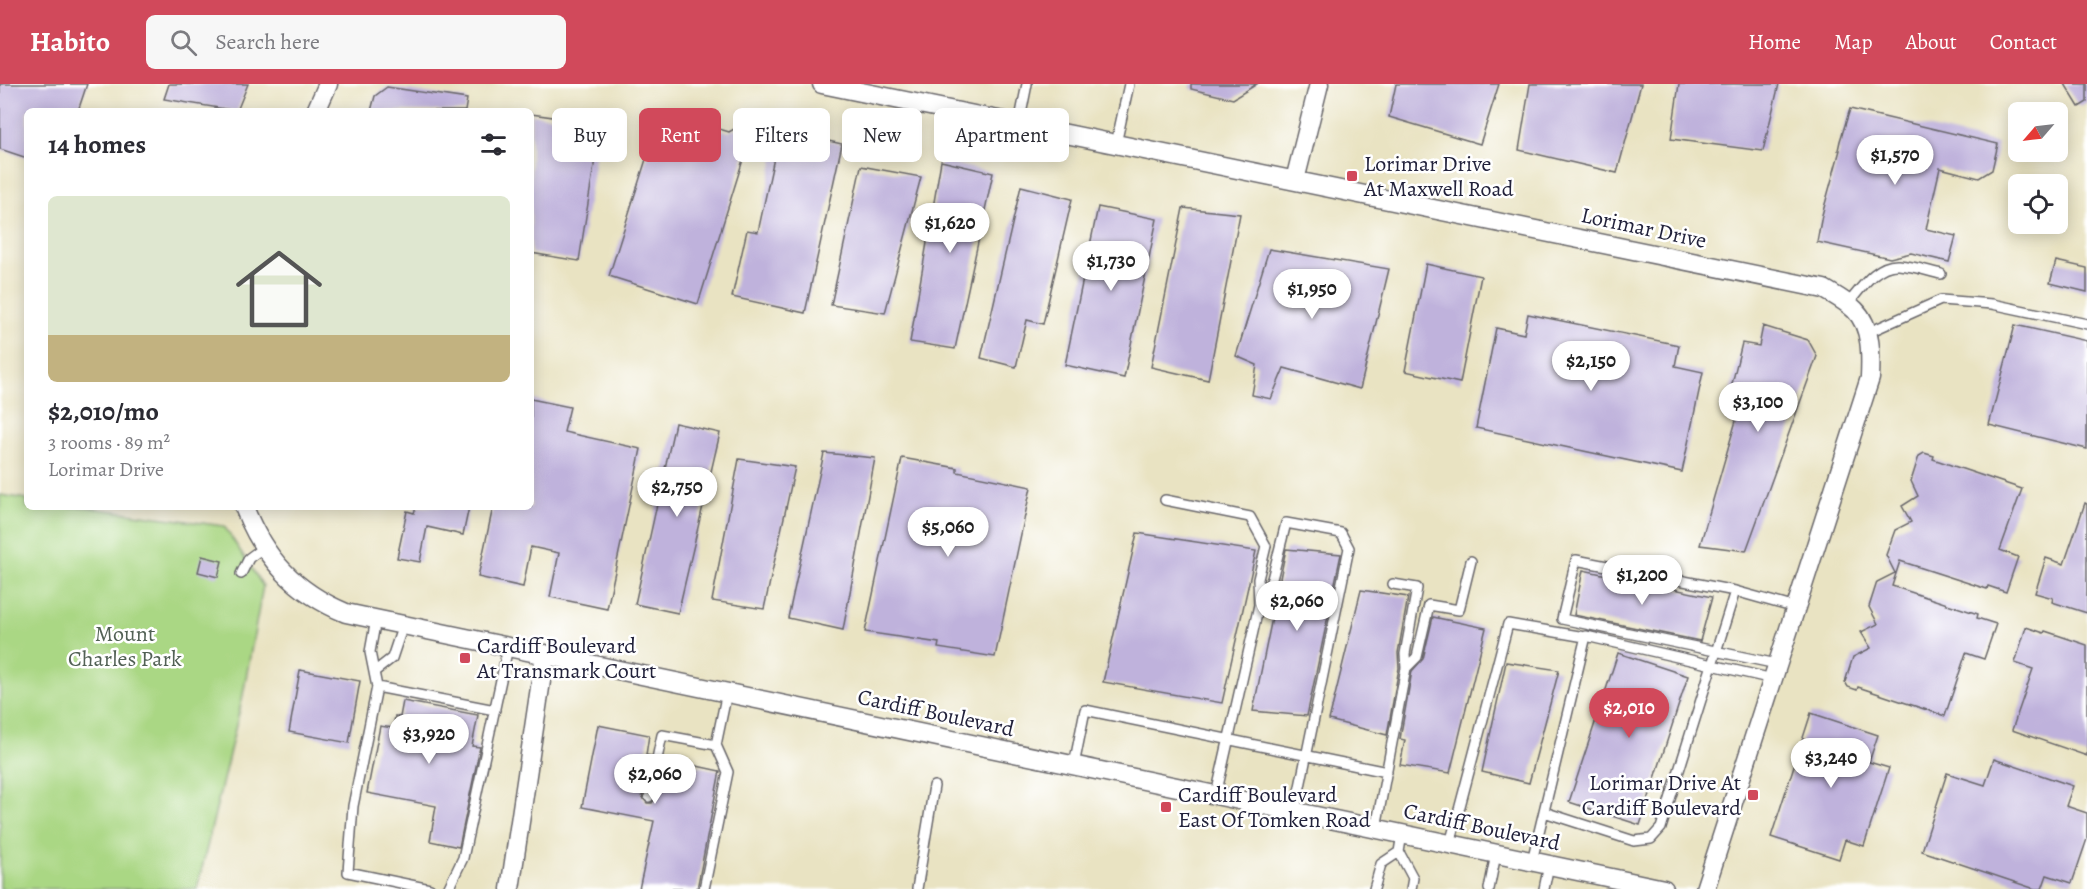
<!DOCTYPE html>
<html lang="en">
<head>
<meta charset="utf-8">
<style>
  body { margin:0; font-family:Alegreya,serif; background:#f7f7f7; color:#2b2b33; height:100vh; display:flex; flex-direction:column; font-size:22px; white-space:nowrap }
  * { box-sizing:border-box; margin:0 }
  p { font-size:20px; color:#7c7c81 }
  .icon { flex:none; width:33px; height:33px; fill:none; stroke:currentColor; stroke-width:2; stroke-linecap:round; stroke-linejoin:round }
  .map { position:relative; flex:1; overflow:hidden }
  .panel { position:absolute; left:24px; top:24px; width:510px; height:402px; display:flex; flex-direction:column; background:#fff; border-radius:9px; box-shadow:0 3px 15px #0003 }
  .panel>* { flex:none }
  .top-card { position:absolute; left:552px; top:24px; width:570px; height:54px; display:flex; gap:12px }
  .needle { width:39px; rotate:242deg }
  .controls { position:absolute; left:2008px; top:18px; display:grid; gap:12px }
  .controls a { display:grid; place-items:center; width:60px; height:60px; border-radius:9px; background:#fff; box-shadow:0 3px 15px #0003; font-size:30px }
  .price { position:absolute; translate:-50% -51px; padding:0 14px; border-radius:21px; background:#fff; color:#222; font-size:20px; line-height:39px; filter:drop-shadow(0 2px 3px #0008) }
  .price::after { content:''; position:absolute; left:50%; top:36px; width:18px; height:14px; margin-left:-9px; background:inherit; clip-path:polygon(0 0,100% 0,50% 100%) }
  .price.on { background:#d1495b; color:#fff }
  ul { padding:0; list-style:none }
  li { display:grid; align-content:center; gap:12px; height:318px; padding:0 24px }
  li span { display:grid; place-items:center; height:186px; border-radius:9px; color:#555 }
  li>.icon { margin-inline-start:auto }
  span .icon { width:108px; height:108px; fill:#fffc; stroke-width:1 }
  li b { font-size:26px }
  h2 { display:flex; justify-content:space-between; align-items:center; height:72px; padding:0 24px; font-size:26px }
  .chip { padding:0 21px; border-radius:9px; background:#fff; box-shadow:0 3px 15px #0003; font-size:21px; line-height:54px }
  .chip.on { background:#d1495b; color:#fff }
  header { display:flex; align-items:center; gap:36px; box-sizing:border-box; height:84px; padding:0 30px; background:#d1495b; color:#fff }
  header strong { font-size:28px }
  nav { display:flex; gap:33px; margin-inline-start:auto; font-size:21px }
  .search { width:420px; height:54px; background:#f7f7f7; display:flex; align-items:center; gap:15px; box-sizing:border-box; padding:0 21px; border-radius:9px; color:#7c7c81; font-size:22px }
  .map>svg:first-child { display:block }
  .green { fill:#aad784; stroke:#667c60; stroke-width:1.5 }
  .building { fill:#bfb2dc }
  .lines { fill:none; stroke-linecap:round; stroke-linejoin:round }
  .service-casing { stroke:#68666a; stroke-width:12 }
  .minor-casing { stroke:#68666a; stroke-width:21 }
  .service { stroke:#fff; stroke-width:9 }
  .minor { stroke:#fff; stroke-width:18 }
  .poi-dot { fill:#d1495b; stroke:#fff; stroke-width:2 }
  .labels { text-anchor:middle; stroke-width:5; stroke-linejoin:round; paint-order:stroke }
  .poi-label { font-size:22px; fill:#22223b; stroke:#fff; text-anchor:start }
  .street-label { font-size:22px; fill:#22223b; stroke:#fff }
  .park-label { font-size:22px; fill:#526155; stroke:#fff }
</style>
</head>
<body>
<header>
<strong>Habito</strong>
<div class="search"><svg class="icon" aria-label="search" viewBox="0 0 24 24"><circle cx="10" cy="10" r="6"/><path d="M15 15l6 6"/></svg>Search here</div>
<nav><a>Home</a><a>Map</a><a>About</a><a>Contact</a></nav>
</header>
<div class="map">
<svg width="2087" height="805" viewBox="0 0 2087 805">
  <rect width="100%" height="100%" fill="#fff"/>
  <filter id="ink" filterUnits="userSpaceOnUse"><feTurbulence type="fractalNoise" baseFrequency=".0167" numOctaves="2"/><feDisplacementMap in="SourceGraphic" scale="12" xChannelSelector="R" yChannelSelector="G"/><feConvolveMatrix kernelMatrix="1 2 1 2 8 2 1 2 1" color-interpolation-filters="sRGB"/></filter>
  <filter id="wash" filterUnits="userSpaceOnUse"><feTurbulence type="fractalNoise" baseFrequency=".008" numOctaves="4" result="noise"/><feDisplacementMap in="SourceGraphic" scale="24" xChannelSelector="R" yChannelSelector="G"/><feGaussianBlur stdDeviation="1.35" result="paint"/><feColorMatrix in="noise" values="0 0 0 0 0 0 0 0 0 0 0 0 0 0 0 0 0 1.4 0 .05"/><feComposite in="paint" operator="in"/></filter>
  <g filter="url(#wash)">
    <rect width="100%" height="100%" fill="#e9e3c2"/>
    <path class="green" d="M0,411L27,415V423H84L224,442L263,502L242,616L197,805H0Z"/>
    <g id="blocks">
      <path class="building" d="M0,0H87L78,27H27V74L0,65Z
        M169,0H248L237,27L164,15Z
        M1191,0H1257L1233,15L1191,5Z
        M1396,0H1499L1480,60L1389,33Z
        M1530,0H1641L1617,89L1519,66Z
        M1679,0H1779L1763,67L1671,55Z
        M2065,0H2087V18L2079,23Z
        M387,3L467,15L465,27H371L375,12Z
        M1850,25L1998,60L1992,86L1979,94L1940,84L1926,145L1956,152L1949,178L1911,169L1890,174L1817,158L1822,131L1840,66H1838L1840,57Z
        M531,30L560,34L559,42L599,49L579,177L531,169Z
        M664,34L705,47L713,43L729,48L734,45L751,50L698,220L609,192L654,50L659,51Z
        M780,46L842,60L805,229L732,213L747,146L758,148Z
        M941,77L993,89L955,265L910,258Z
        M861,82L921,93L885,229L831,221Z
        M1021,102L1072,115L1043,240L1027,236L1016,283L981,274Z
        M1098,123L1157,135L1124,294L1065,281Z
        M1183,124L1240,130L1208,296L1151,283Z
        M1269,165L1389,185L1360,305L1284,284L1271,315L1252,311L1257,281L1236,272Z
        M2056,177L2087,184V208L2050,199Z
        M1426,180L1481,192L1460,299L1405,287Z
        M1528,230L1679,261L1675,282L1703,288L1682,388L1476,344L1496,244L1524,250Z
        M2015,241L2087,257V365L1989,341Z
        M1763,242L1808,256L1817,272L1746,467L1700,461L1742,316L1729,312L1742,259L1759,262Z
        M531,315L570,323L564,348L641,365L607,525L550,513L559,469L531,463L523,503L478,493L493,423H531Z
        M675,339L720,349L678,529L635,520Z
        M824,369L875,374L843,546L788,534Z
        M1924,369L1934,372L1933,375L2022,405L2000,466L2018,473L2006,508L1988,502L1987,505L1900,477L1892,502L1978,530L1977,534L1996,540L1984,575L1966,569L1945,632L1858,603L1857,606L1848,603L1845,598L1853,573L1871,564L1861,548L1878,540L1869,523L1877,498L1895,489L1886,471L1895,446L1911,438L1902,422L1918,412L1911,397L1919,372Z
        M902,374L957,384V388L1031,403L995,573L938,564L939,559L865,548Z
        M739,375L795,383L764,525L712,517Z
        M2085,419L2087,420V529L2052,518L2053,514L2035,509L2046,474L2064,480Z
        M416,423H469L463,451L427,443L420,478L397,474L407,427L414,429Z
        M1137,449L1256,467L1222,619L1103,598Z
        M1286,465L1341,470L1307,632L1253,627Z
        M202,472L222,477L218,493L198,488Z
        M1583,486L1712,513L1700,557L1574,531Z
        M1361,506L1408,513L1398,569L1399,584L1387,651L1329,636Z
        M1433,533L1486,544L1450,689L1400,681L1405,656L1400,655L1412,587L1423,575Z
        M2026,543L2044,549L2045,547L2087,561V672L2012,646L2033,585L2015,579Z
        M1618,569L1688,592L1640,741L1569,718Z
        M1506,578L1559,586L1529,699L1482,688Z
        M300,586L360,597L349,659L289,648Z
        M403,617L478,631L472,662L480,663L459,763L430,757L436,722L367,709L380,642L393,644L395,632L400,633Z
        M1811,629L1878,651L1869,678L1889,684L1864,762L1845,756L1839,775L1771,753Z
        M598,641L649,651L646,671L651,672L642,712L647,719H652L655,715L664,675L720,687L697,805H639L654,737L582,723Z
        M1994,675L2073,702L2066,722L2087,729V755L2072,799L2047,791L2042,805H2035L1922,767L1947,689L1985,701Z"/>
    </g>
  </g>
  <g filter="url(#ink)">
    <use href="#blocks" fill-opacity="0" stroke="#68666a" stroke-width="1.5"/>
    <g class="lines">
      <g class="service-casing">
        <path id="service" d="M1019,40L1027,0
          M1116,60L1129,0
          M1847,221C1860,206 1876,179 1899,181C1913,182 1928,187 1941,190
          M1867,249L1941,216L1992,220L2087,240
          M1165,416L1250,433L1266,462L1258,495L1259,521L1216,711
          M241,490L249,474L264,463
          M1735,507L1576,476L1562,535L1777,580
          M1259,521L1272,495L1286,439L1341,449L1349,464L1295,727
          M376,535L370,568L374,588L392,574L403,541
          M1406,584L1417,573L1429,521L1459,526L1471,477
          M374,588L377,603L353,722L348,788L430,805
          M377,603L495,626
          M1074,681L1085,626L1387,688
          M649,713L662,651L716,661
          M1544,728L1634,757L1651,755L1661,744L1735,507L1796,524
          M1376,744L1406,584L1405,570L1417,504L1393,500
          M1450,760L1508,540L1585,553
          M1399,768L1413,794L1411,805
          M1532,777L1586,552L1773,595
          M448,805L463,774L508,563
          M704,805L728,688L716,661L727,608
          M917,805L934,702
          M1374,805L1381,780L1399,768L1402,750
          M1489,805L1496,770
          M1544,805L1549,781"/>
      </g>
      <g class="minor-casing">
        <path id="minor" d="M822,0L1824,205C1834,211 1847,218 1855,226C1872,243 1871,272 1870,294L1705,805
          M316,27L328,0
          M1295,96L1319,0
          M244,423C264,474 295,508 346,529L1664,805
          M510,805L545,570"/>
      </g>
      <use href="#service" class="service"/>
      <use href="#minor" class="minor"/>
    </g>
  </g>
  <g class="poi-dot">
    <rect x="1346" y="86" width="12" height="12" rx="3"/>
    <rect x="459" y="568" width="12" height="12" rx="3"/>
    <rect x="1747" y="705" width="12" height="12" rx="3"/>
    <rect x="1160" y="717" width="12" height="12" rx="3"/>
  </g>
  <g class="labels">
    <g class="poi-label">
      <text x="1364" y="87">Lorimar Drive<tspan x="1364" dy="25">At Maxwell Road</tspan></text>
      <text x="477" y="569">Cardiff Boulevard<tspan x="477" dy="25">At Transmark Court</tspan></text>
      <text x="1741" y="706" text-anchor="end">Lorimar Drive At<tspan x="1741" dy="25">Cardiff Boulevard</tspan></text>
      <text x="1178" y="718">Cardiff Boulevard<tspan x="1178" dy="25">East Of Tomken Road</tspan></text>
    </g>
    <g class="street-label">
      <text transform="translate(1644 143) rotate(12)" y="8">Lorimar Drive</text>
      <text transform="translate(936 628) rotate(12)" y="8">Cardiff Boulevard</text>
      <text transform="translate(1482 742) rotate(12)" y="8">Cardiff Boulevard</text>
    </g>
    <g class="park-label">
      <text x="125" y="557">Mount<tspan x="125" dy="25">Charles Park</tspan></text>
    </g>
  </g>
</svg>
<div class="controls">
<a><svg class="needle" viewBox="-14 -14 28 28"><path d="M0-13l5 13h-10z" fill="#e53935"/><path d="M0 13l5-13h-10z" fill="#7c7c81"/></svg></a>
<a><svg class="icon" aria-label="locate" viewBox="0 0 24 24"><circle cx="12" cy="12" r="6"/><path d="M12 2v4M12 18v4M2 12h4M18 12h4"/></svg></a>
</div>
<b class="price" style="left:1895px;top:102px">$1,570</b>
<b class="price" style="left:950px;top:170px">$1,620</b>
<b class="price" style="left:1111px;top:208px">$1,730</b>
<b class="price" style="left:1312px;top:236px">$1,950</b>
<b class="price" style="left:1591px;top:308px">$2,150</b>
<b class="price" style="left:1758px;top:349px">$3,100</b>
<b class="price" style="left:677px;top:434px">$2,750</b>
<b class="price" style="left:948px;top:474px">$5,060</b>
<b class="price" style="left:1642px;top:522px">$1,200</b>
<b class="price" style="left:1297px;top:548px">$2,060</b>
<b class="price on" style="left:1629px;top:655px">$2,010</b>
<b class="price" style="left:429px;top:681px">$3,920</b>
<b class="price" style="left:1831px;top:705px">$3,240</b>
<b class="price" style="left:655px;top:721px">$2,060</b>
<div class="top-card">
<a class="chip">Buy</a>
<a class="chip on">Rent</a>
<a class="chip">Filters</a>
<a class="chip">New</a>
<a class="chip">Apartment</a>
</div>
<section class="panel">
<h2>14 homes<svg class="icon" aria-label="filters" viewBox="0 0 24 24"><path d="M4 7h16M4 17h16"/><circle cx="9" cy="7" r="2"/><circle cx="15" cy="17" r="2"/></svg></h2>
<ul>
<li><span style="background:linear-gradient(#dfe7d0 75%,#c2b280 0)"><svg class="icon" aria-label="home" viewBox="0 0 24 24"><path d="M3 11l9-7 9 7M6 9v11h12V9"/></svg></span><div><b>$2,010/mo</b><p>3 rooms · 89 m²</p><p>Lorimar Drive</p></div></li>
</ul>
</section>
</div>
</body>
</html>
